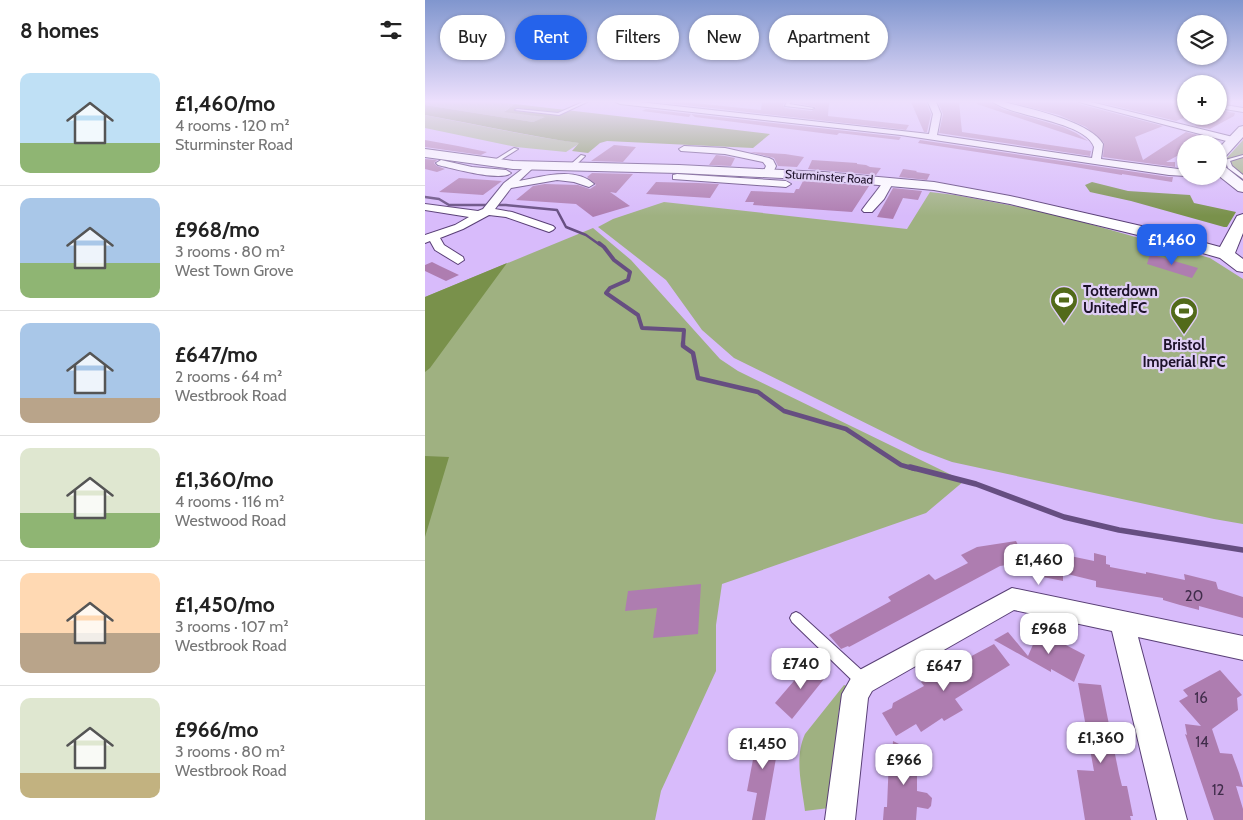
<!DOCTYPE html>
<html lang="en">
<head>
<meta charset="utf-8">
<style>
  body { margin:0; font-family:Cabin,sans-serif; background:#f6f6f6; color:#222; height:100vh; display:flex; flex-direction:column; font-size:19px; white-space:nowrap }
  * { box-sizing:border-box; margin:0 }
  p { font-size:16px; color:#767676 }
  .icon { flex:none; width:28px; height:28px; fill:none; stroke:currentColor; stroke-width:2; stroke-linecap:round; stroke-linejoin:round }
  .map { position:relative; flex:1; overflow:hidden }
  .drawer { display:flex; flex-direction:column; background:#fff; width:425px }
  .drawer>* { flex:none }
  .guide { position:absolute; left:15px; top:15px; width:475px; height:45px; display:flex; gap:10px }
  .tools { position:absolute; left:752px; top:15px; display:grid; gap:10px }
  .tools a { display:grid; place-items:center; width:50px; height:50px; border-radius:50%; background:#fff; box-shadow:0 1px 4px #0004; font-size:25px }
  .price { position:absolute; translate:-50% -42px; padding:0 11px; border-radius:10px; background:#fff; color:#222; font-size:16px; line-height:32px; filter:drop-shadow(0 1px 2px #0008) }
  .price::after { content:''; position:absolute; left:50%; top:30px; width:15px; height:11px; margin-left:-8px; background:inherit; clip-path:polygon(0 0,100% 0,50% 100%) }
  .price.selected { background:#2563eb; color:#fff }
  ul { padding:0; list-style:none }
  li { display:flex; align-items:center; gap:15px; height:125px; padding:0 20px }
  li+li { border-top:1px solid #e0e0e0 }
  li span { display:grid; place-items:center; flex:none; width:140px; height:100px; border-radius:10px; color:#555 }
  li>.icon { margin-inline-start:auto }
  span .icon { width:60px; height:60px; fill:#fffc; stroke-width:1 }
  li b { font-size:21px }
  h2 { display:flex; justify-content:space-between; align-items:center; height:60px; padding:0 20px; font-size:21px }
  .chip { padding:0 18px; border-radius:22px; background:#fff; box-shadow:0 1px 4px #0004; font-size:18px; line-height:45px }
  .chip.selected { background:#2563eb; color:#fff }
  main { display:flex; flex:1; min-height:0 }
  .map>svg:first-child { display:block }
  .green { fill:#9fb181 }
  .forest { fill:#79914b }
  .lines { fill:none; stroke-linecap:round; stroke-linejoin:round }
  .stream-far3 { stroke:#664e81; stroke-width:2.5 }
  .stream-far2 { stroke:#664e81; stroke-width:4 }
  .stream-far1 { stroke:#664e81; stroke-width:4.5 }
  .stream { stroke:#664e81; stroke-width:5.5 }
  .building { fill:#ae7db0 }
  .lane-casing { stroke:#593f76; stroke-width:2 }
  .street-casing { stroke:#593f76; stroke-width:2 }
  .secondary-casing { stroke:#593f76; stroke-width:2 }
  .lane { fill:#fff; fill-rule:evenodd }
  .street { fill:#fff; fill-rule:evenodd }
  .secondary { fill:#fff; fill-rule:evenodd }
  .labels { text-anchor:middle; stroke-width:4.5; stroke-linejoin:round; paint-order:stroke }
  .far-street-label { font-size:12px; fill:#1d1229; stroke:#dfcef5 }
  .poi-label { font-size:15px; font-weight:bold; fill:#1d1229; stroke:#dfcef5; text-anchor:start }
  .near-number-label { font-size:15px; fill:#412d4b }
</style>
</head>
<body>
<main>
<section class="drawer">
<h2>8 homes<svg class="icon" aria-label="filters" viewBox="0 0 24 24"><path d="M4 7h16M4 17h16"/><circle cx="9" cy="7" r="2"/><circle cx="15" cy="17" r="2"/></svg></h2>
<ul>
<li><span style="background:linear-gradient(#bfe0f5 70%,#8fb573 0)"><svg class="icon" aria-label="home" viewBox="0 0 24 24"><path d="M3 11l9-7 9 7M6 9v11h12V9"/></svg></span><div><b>£1,460/mo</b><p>4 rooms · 120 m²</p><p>Sturminster Road</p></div></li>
<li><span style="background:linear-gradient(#a9c7e8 65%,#8fb573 0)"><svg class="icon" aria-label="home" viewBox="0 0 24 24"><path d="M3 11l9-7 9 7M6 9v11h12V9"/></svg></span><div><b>£968/mo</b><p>3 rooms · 80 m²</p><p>West Town Grove</p></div></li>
<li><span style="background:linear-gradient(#a9c7e8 75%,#b9a48a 0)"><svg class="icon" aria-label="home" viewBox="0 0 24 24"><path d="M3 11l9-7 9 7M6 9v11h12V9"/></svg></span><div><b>£647/mo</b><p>2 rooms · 64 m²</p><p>Westbrook Road</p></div></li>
<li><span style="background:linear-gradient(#dfe7d0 65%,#8fb573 0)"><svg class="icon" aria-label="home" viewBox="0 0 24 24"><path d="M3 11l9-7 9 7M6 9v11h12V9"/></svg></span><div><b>£1,360/mo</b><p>4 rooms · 116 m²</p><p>Westwood Road</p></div></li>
<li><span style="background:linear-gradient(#ffd9b3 60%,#b9a48a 0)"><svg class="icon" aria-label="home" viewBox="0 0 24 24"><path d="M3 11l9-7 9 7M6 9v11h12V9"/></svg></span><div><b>£1,450/mo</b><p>3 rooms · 107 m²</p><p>Westbrook Road</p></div></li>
<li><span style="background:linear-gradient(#dfe7d0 75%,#c2b280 0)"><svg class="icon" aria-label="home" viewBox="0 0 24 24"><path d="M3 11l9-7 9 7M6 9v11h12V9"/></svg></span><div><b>£966/mo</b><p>3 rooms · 80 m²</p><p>Westbrook Road</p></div></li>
</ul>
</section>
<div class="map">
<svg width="818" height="820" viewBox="0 0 818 820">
  <rect width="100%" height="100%" fill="#d8bbfb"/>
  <path class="green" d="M0,102H69L90,104L80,111L121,117L108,122L0,105Z
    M0,115C52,125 103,136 155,143L141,152L91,147L0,128Z
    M818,140V179L802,167L800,160Z
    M505,192L530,195L622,212L785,258L818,279V524L789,519L527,462L495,450L309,358L277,330L241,280L173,227L188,219L239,202L482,229Z
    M168,228L206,260L295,359L313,371L539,481L501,513L297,584L291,625V671L236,791L230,820H0V297Z
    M419,685L422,686L414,709L404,808L380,811C377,786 369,758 380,734Z"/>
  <path class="forest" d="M90,104L345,134L328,148L182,141L175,143L163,153L147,151L154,143C102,136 51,124 0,115V105L108,122L120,117L79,112Z
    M667,182L703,191L765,195L769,203L811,212L802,227H799L706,201L665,192L660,185Z
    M82,263L5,368L0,372V297Z
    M0,456L24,457L0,537Z"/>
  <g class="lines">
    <path class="stream-far3" d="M0,197L14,199L24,205H81L132,210L141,227L161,235L175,245"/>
    <path class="stream-far2" d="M174,243L179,247L189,260L205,272L203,280L185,288L181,293L213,315L217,328L259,330L258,344"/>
    <path class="stream-far1" d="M258,343V346L268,353L273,378L333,392L359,411L421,429L476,465L490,469"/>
    <path class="stream" d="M485,467L551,484L639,517L694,530L818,550"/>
  </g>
  <path class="building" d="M233,102H259L336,110L337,102H360L358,105L360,108L387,111L391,107L368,102H404L403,116L484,125L481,130Z
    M486,102H501L506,114L502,132H499Z
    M513,102H534L537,132L666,151L665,156L514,133L518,114Z
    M553,102H566L577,109L638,127L651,133L663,141L552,104Z
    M585,102H652L654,104L738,126L710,137L718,160L761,132L780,137L771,144H761V151L741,162H750V167L678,157L679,143L661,127L634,115Z
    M673,102H761V117L751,121Z
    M221,109L476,137L474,140L414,133L412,135L270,117L266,114L264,117L217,111Z
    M794,110L810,113L809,116L785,129L770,126L785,116H794Z
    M0,140L33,146L62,152L56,155L0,147Z
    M495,140L744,177H748L747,182L697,174V175L644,166L493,143Z
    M189,145L211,147L198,162L166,161Z
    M325,152L360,154L379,157L372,167L353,166L349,158Z
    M291,155L300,156L310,158L306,166L284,165Z
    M0,159L12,160L9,163L12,166L20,169L12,172L0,169Z
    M387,160L432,163V164L441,165L445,167L456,168L451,175L383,169Z
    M478,169L492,171L491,172L505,174L502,180L474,177Z
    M167,173L208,174L191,193L185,192L205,206L168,217L151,204L91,200L108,186L120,184L153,185L165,189L171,185L162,177Z
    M34,178L77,181L58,195L14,192Z
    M378,181L398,182L444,186L427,212L328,205L329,202H320L326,191L369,193L371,189H374Z
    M231,182L273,183L294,184L285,198L221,194Z
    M468,188L497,191L493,200L478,198L468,219L452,217Z
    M725,254L773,268L767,278L722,264Z
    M7,262L15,266L34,275L21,281L0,271V265Z
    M591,541L593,545L669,561V553L681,556V564L685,565V567L721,574V572L760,580L759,574L791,582L793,589L818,597V618L774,606V610L755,605L738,600V598L671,587V581L638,573V581L618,577V567L596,563L575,566L424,647L423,646L416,649L404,635L466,601L463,597L504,574L510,580L543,563L536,555L552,547Z
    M276,584L273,634L228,638L232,608L200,611L203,591Z
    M614,631L660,655L649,682L626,669V672L569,640L583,632L603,656Z
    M569,644L585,665L530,699L538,710L519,721L517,718L496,732L491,724L471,736L457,713L467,708L468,703L499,686L496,682L512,672L515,677L541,662V659Z
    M386,661L403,674L367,719L350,703Z
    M795,670L817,695L812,698L813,710L787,729L795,753L807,754L814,773L818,787L811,786L818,809V820H789L760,734L762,735L760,724L776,726L754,701L763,696L758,690Z
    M653,683L676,685L694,774L697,786H702L708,816H705L706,820H660L652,770L669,771Z
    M334,728L356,730L340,820H327L332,793L322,791Z
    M468,741L492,753V791L502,793L507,798L506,806L503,809L492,807L491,820H458L459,807H462L464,758H467Z"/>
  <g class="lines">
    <g class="lane-casing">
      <path id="lane" d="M158,102H162L134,115L90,110L92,109L133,113Z
        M362,102H366L364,104L389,108L387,109L360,106Z
        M89,148L93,149L69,164L65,163Z
        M156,155L160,156L148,168H144V166Z
        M818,155V157L805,161L807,166L818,175V179L803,168L800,160Z
        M371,612L375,614L443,676L445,681L443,686L438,687L433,686L367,622L365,618L367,614Z"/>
    </g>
    <g class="street-casing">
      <path id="street" d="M191,102H214L504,134L508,114L503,102H511L516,114L512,135L667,158L669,147C660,121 588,117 568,102H579C605,109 664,121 678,144L676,159L761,170V176L744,175L476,135L195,104Z
        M654,102H666L812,138L814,140L809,143Z
        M794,104L818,108V112L794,108Z
        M259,146L300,148L344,158L348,160L351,166L347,175L343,176L338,173L341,166L338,162L300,154L256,151L254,149Z
        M16,160L47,167L81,170L86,173C76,182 26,168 13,165L11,163Z
        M105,163L110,166L94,181C116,177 150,166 169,184L164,187L149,182L132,180L86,188L70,209L87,212L128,226L130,228L128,230L124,232L81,217L64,215L38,229L15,238L19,245L38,257L39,260L33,264L10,250L5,241L0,243V235L30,225L44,217L0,210V204L53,211L58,209L79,183Z
        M252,174L361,181L366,184L361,187L248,179V175Z
        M464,178L469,181L459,199L447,212H439L437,210C445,199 453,190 460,179Z
        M587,588L818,636V660L713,637L762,820H732L687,631L589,610L447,691L443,698L430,820H400L417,694L429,673Z"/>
    </g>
    <g class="secondary-casing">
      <path id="secondary" d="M818,126V137L799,158L794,159V148L814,127Z
        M0,149L88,161L254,165L398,172L509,182L585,196L725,228L795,247L812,216L818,214V233L810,253L818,259V272L812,271L795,258L721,237L585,204L509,190L398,180L254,173L88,169L0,157Z
        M794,165L799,166L818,181V192L813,191L794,176Z"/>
    </g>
    <use href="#lane" class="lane"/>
    <use href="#street" class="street"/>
    <use href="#secondary" class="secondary"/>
  </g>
  <linearGradient id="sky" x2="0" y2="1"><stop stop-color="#8096ce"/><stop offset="0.47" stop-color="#ede0fd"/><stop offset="1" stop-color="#ede0fd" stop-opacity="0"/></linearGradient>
  <rect width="818" height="216" fill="url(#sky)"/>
  <defs>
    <g id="stadium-pin" transform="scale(1.4375)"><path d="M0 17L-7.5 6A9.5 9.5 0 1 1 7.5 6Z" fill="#526a1a" stroke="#dfcef5"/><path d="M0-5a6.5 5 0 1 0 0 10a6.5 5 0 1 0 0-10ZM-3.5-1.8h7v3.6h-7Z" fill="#fff"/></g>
  </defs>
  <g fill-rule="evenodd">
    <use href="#stadium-pin" x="639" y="300"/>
    <use href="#stadium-pin" x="759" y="311"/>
  </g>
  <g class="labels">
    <g class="far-street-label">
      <text transform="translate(404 177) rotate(4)" y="4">Sturminster Road</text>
    </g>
    <g class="poi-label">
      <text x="658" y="296">Totterdown<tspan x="658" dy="17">United FC</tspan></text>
      <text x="759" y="350" text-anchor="middle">Bristol<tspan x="759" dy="17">Imperial RFC</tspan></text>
    </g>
    <g class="near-number-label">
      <text x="769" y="601">20</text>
      <text x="776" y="703">16</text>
      <text x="777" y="747">14</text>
      <text x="793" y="795">12</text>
    </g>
  </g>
</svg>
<div class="tools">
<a><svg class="icon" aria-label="layers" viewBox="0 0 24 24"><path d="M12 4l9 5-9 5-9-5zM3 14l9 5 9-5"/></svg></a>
<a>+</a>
<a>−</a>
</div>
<b class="price selected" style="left:747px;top:266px">£1,460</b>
<b class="price" style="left:614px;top:586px">£1,460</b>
<b class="price" style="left:624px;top:655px">£968</b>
<b class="price" style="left:376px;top:690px">£740</b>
<b class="price" style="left:519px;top:692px">£647</b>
<b class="price" style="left:676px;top:764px">£1,360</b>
<b class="price" style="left:338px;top:770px">£1,450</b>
<b class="price" style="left:479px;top:786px">£966</b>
<div class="guide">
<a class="chip">Buy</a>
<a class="chip selected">Rent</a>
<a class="chip">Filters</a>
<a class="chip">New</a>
<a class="chip">Apartment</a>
</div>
</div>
</main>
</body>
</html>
